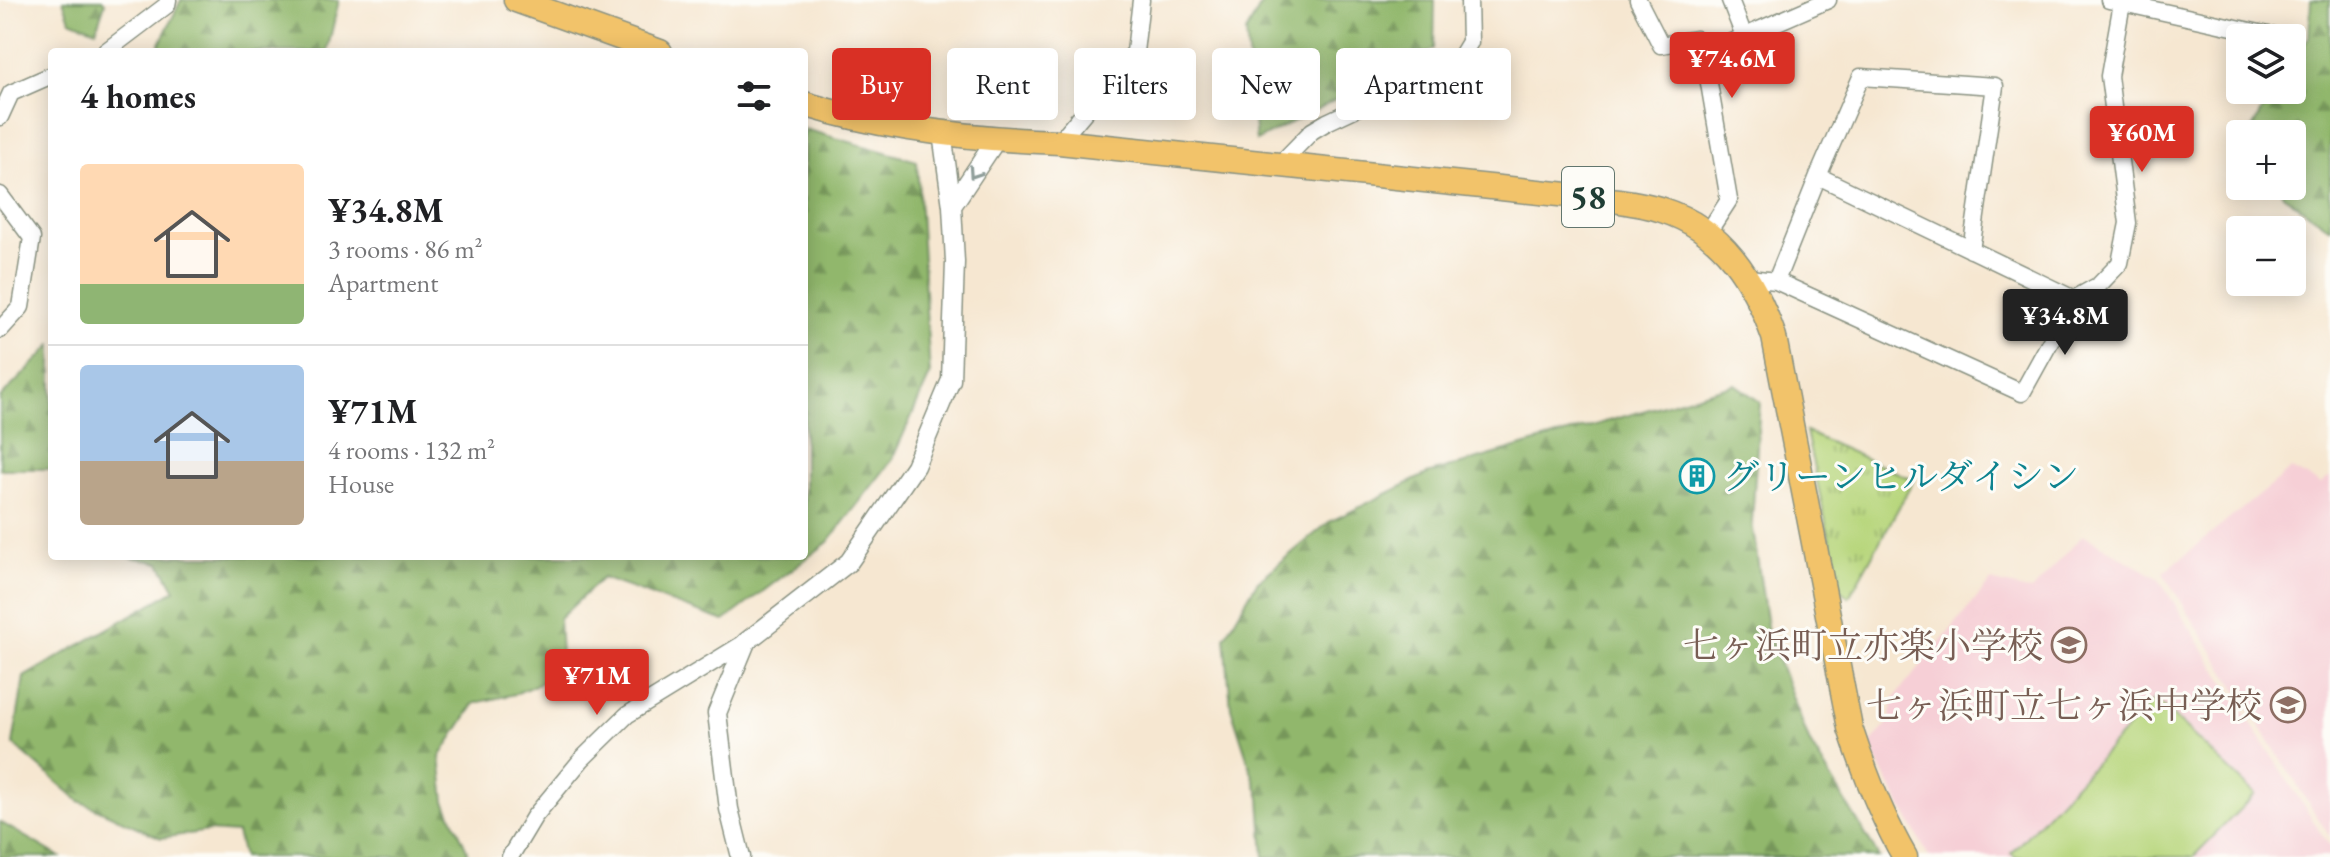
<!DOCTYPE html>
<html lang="en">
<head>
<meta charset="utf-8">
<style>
  body { margin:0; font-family:"EB Garamond","Noto Serif JP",serif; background:#f6f6f6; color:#202124; height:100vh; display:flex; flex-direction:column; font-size:30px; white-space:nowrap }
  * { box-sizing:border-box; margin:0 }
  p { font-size:26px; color:#757577 }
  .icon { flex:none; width:44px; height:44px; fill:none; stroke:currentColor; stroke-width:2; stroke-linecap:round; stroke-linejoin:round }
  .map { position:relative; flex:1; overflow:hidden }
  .panel { position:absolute; left:48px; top:48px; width:760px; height:512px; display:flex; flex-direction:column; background:#fff; border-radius:8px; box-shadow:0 4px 20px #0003 }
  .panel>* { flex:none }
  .hud { position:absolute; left:832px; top:48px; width:760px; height:72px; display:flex; gap:16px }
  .controls { position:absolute; left:2226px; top:24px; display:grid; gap:16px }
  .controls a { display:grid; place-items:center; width:80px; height:80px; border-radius:8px; background:#fff; box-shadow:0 4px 20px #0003; font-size:40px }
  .price { position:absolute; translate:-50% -68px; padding:0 18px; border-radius:8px; background:#d93025; color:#fff; font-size:26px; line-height:52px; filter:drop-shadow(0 2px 4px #0008) }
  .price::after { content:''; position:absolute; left:50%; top:48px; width:24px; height:18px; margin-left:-12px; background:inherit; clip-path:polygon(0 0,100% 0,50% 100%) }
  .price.on { background:#222; color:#fff }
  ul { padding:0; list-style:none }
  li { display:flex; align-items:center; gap:24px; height:200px; padding:0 32px }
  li+li { border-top:2px solid #e0e0e0 }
  li span { display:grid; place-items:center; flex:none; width:224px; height:160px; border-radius:8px; color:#555 }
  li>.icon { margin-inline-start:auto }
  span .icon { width:96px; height:96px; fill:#fffc; stroke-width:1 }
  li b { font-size:34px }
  h2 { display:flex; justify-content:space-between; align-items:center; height:96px; padding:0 32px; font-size:34px }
  .pill { padding:0 28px; border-radius:8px; background:#fff; box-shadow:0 4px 20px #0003; font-size:28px; line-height:72px }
  .pill.on { background:#d93025; color:#fff }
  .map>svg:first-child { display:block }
  .built { fill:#f6cfd6 }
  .forest { fill:url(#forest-firs); stroke:#587a50; stroke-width:2 }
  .park { fill:url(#park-tufts); stroke:#6b8a58; stroke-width:2 }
  .garden { fill:#b7d67c; stroke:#6b8a58; stroke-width:2 }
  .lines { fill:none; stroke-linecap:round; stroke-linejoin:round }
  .minor-casing { stroke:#8a9282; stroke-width:19 }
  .tertiary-casing { stroke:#8a9282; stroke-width:21 }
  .primary-casing { stroke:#8a9282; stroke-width:27 }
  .minor { stroke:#fff; stroke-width:16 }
  .tertiary { stroke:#fff; stroke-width:18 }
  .primary { stroke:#f2c36a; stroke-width:24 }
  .oneway { stroke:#8f9e9a }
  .labels { text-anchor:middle; stroke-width:6; stroke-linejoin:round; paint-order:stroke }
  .shield { fill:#fdfcf7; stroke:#62766e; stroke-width:2 }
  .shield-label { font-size:34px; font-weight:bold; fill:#1f3d34 }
  .culture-label { font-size:36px; fill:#0d838f; stroke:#fdfcf7; text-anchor:start }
  .education-label { font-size:36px; fill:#785e54; stroke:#fdfcf7; text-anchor:end }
</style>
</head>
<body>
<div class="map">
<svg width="2330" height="857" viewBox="0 0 2330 857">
  <defs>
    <pattern id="forest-firs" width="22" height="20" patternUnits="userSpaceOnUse" patternTransform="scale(2)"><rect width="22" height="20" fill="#91b76c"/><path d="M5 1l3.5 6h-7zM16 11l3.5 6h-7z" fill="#76965a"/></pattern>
    <pattern id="park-tufts" width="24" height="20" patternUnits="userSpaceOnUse" patternTransform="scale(2)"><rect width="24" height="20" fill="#b7d67c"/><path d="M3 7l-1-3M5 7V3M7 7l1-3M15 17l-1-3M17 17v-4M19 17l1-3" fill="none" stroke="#94af66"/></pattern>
  </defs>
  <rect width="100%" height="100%" fill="#fdfcf7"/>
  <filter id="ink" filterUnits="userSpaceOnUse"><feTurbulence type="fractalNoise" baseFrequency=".0125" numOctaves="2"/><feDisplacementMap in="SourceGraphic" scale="16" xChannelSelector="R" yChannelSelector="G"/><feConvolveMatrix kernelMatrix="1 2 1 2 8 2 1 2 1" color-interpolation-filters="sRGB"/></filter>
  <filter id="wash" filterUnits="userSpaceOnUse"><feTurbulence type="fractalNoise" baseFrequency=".006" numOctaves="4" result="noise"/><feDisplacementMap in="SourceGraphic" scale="32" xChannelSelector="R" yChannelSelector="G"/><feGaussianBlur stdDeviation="1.8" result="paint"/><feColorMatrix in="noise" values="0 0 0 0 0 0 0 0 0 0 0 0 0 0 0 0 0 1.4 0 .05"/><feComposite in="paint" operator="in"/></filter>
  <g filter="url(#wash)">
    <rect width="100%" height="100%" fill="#f6e7d1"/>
    <path class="built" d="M2291,469L2321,484L2330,477V837L2163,573Z
      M2083,535L2158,578L2330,847V855L2327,857H1929L1875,757L1870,744L1890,721L1894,698L1991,581L2032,591Z"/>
    <path class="forest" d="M63,0H102L105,3L96,30L70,20Z
      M181,0H339L327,52H156Z
      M1264,0H1435L1434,49L1256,141L1246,32Z
      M2311,0H2330V228L2283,195L2279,186H2292V134H2253L2251,131L2273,90H2292V60L2309,37Z
      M804,129L917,161L930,375L892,460L828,542L724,621L602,578L559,619L562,673L515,694L475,703L440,757L445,801L467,850L468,857H243L237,833L208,831L161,838L79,801L13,744L24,677L175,590L160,563L125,556H804Z
      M52,345V469H0V398Z
      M1735,384L1760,402L1752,522L1768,633L1810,743L1879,857H1264L1260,798L1231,708L1225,637L1257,582L1329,522L1427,474Z
      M0,822L60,857H0Z"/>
    <path class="park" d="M1806,432L1914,480L1849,597L1841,591Z"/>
    <path class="garden" d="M2155,699L2255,794L2193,857H2015L2011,853Z"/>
  </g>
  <g filter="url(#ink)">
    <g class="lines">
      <g class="minor-casing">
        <path id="minor" d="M1638,0L1661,45L1695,39L1704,54
          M1730,0L1744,36
          M2109,0L2278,37
          M105,52L167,5L168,0
          M0,117L11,93L52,75
          M1059,142L1135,52L1141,0
          M1280,164L1312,131L1327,122L1459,60L1470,42L1469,0
          M0,195L32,238L21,307L0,330
          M1707,234L1729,200L1704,54L1828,0
          M1749,278L1776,281L2022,393L2074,299L1818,176
          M1776,281L1818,176L1861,77L1995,86L1971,250
          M2074,299L2099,285L2120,263L2128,223L2109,76L2122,3
          M510,857L534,817L582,759L627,715L746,642"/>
      </g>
      <g class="tertiary-casing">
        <path id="tertiary" d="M952,206L996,140
          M741,857L729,809L717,713L746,642L849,562L915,466L951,380L955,262L952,206L942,133"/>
      </g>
      <g class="primary-casing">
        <path id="primary" d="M516,0L660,52
          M804,104C886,129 973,139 1059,142L1606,199C1625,202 1644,204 1662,210C1723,229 1754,280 1774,337L1850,728C1865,774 1881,816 1905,857"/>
      </g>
      <use href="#minor" class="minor"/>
      <use href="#tertiary" class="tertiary"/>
      <use href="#primary" class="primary"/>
    </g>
    <defs><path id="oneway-chevron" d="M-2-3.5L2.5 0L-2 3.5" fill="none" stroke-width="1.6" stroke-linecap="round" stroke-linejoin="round" transform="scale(2)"/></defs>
    <use class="oneway" href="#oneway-chevron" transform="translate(974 173) rotate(124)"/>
  </g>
  <defs>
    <g id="building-ring" transform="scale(1.8)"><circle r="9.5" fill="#fdfcf7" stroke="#0f9aa8" stroke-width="1.5"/><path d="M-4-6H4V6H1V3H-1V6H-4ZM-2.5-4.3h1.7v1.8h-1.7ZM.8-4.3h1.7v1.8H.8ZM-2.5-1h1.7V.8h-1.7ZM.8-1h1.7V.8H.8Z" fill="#0f9aa8"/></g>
    <g id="school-ring" transform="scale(1.8)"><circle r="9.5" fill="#fdfcf7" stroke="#8d6e63" stroke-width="1.5"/><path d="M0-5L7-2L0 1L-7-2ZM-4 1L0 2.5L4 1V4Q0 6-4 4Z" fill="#8d6e63"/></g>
  </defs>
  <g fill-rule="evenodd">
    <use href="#building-ring" x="1697" y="476"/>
    <use href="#school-ring" x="2069" y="645"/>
    <use href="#school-ring" x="2288" y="705"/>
  </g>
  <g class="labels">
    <rect class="shield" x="1562" y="167" width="52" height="60" rx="6"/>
    <g class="shield-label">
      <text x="1588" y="209">58</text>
    </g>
    <g class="culture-label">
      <text x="1723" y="489">グリーンヒルダイシン</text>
    </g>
    <g class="education-label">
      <text x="2043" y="658">七ヶ浜町立亦楽小学校</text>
      <text x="2262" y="718">七ヶ浜町立七ヶ浜中学校</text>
    </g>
  </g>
</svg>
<div class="controls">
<a><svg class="icon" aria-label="layers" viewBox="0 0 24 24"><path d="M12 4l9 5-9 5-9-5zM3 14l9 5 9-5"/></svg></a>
<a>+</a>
<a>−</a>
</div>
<b class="price" style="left:1732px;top:100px">¥74.6M</b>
<b class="price" style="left:2142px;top:174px">¥60M</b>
<b class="price on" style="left:2065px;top:357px">¥34.8M</b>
<b class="price" style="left:597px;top:717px">¥71M</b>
<div class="hud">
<a class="pill on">Buy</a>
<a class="pill">Rent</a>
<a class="pill">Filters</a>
<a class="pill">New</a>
<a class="pill">Apartment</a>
</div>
<section class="panel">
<h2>4 homes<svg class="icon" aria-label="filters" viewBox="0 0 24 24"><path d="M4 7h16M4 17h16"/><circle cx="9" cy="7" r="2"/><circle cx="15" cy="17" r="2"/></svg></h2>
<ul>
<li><span style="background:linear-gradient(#ffd9b3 75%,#8fb573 0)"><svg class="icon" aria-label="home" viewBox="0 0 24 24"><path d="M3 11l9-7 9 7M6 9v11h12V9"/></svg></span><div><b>¥34.8M</b><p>3 rooms · 86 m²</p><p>Apartment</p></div></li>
<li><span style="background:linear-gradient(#a9c7e8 60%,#b9a48a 0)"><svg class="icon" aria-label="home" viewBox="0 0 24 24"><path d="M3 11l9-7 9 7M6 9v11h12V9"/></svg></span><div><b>¥71M</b><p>4 rooms · 132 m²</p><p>House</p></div></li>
</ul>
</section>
</div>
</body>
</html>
